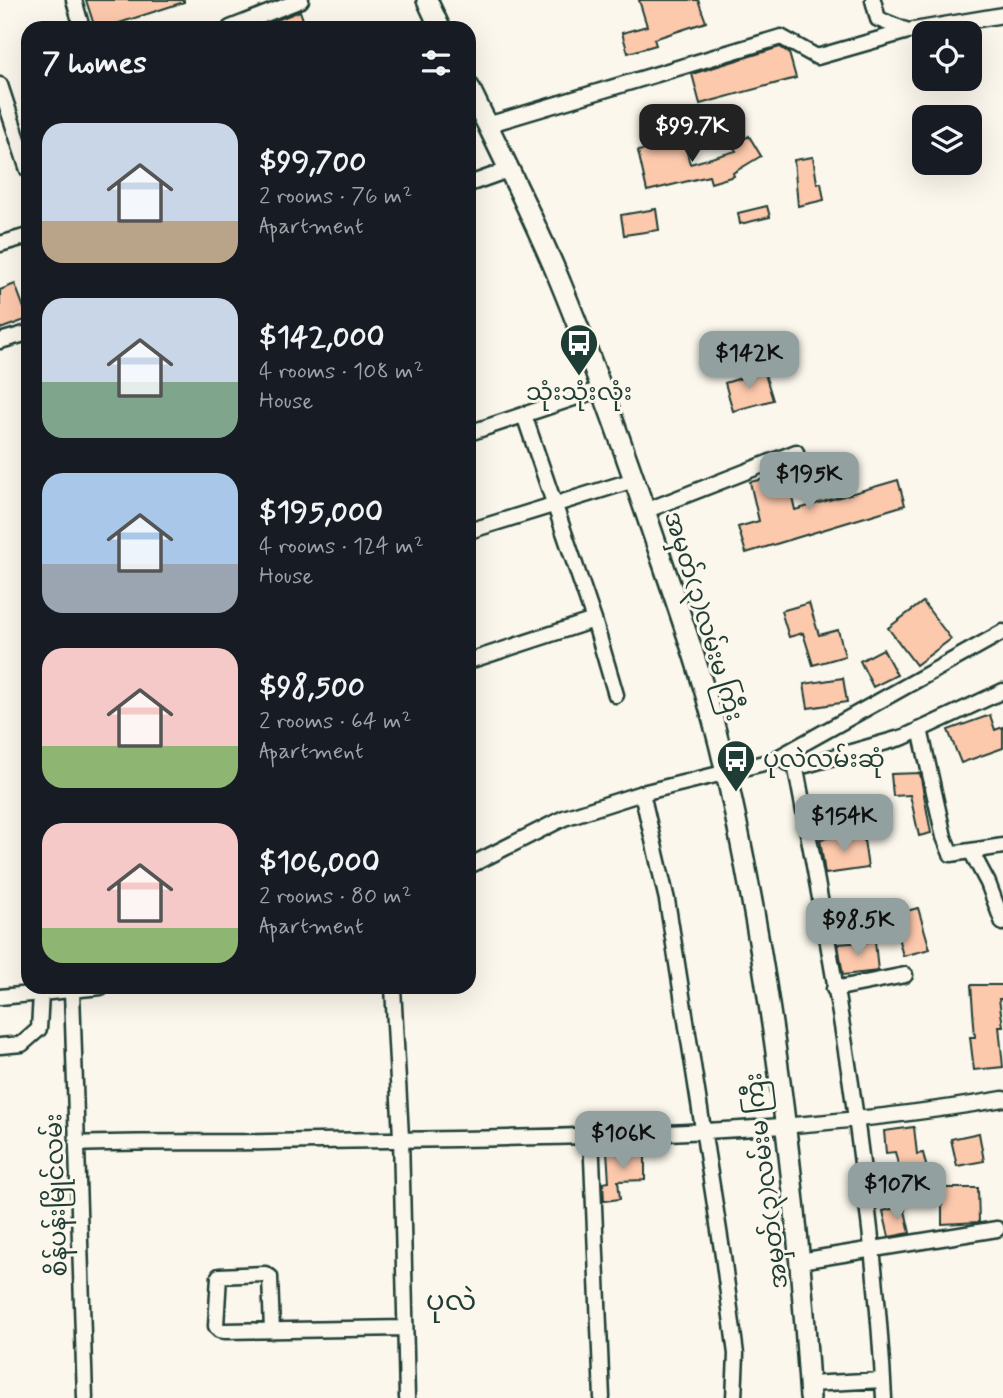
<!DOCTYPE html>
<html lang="en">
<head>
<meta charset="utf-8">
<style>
  body { margin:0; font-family:Mynerve,"Noto Sans Myanmar",sans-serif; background:#20242c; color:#f1f3f6; height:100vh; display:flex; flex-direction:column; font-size:26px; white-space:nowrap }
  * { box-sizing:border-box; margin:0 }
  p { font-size:23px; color:#9ea1a6 }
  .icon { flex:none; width:38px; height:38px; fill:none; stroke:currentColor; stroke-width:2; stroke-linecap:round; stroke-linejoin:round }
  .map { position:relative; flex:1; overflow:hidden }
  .drawer { position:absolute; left:21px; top:21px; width:455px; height:973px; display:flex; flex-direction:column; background:#171b24; border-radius:21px; box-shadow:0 7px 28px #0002 }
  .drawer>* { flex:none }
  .controls { position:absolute; left:912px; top:21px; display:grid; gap:14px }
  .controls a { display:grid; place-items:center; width:70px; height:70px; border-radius:14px; background:#171b24; box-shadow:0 7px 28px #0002; font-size:35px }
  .price { position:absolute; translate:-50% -60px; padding:0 16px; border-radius:14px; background:#92a19f; color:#111; font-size:23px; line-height:46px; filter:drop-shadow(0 2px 4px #0008) }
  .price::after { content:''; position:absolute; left:50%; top:42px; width:21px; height:16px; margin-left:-10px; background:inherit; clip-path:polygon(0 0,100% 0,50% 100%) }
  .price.current { background:#222; color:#fff }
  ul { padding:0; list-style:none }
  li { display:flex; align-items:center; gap:21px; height:175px; padding:0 21px }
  li span { display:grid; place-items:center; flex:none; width:196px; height:140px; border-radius:21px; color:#555 }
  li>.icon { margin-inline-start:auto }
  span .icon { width:84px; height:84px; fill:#fffc; stroke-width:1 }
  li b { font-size:30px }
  h2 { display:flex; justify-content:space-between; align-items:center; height:84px; padding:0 21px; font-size:30px }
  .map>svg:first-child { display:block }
  .building { fill:#fdc9ad; stroke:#1f3d34; stroke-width:2 }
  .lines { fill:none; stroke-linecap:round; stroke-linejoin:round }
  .minor-casing { stroke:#1f3d34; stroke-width:19 }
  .major-casing { stroke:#1f3d34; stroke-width:24 }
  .minor { stroke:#fbf7ec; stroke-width:14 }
  .major { stroke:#fbf7ec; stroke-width:19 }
  .labels { text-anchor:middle; stroke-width:6; stroke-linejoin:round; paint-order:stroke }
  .poi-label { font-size:24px; fill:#1f3d34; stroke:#fbf7ec }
  .street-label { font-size:24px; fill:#1f3d34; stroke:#fbf7ec }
  .quarter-label { font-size:28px; fill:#1f3d34; stroke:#fbf7ec }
</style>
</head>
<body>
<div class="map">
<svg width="1003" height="1398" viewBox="0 0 1003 1398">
  <rect width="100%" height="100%" fill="#fbf7ec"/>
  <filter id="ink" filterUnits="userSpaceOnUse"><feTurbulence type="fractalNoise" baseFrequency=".0143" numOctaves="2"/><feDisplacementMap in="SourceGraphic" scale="14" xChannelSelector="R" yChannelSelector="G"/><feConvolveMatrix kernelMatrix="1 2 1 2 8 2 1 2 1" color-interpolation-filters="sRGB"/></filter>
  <g filter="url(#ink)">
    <path class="building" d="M86,0H184V2L104,28H95Z
      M639,0H698L706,22L654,39L656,45L628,53L622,33L647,26Z
      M300,11L306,28H256Z
      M780,47L789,53L796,78L700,104L692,74Z
      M749,136L761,156L733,173L734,176L711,183L709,176L647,191L638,151L684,141L690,164L736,151L733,146Z
      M813,157L817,183H821L824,200L798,206L794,160Z
      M767,206L770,217L740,224L738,213Z
      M656,209L659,230L624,235L621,215Z
      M15,284L28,319L0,329V290Z
      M764,371L773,400L733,411L725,383Z
      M787,474L795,510L898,480L905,505L746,553L738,527L759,521L750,482Z
      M923,602L951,639L916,665L888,628Z
      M809,603L819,635L838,630L845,656L813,665L803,633L789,637L781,611Z
      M883,649L897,675L873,687L860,661Z
      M843,678L847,702L808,708L804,684Z
      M990,715L995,730L1003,727V748L961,763L948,730Z
      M920,773L931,833L919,836L910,795L893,796L891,774Z
      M863,833L868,868L825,874L820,839Z
      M918,908L930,949L903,956L892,915Z
      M875,941L878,971L843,975L838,944Z
      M971,985H1003V999H999L1003,1026H999L1003,1067L974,1070L970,1037H975Z
      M914,1127L917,1154L923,1153L930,1181L904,1188L895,1152L886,1153L884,1131Z
      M979,1133L984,1161L957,1166L951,1139Z
      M645,1150V1180L618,1181L620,1199L604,1201L603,1183L609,1182L607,1151Z
      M942,1188H978L979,1222L942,1224Z
      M904,1206L910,1233L889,1237L883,1211Z"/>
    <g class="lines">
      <g class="minor-casing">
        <path id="minor" d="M74,0L82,28
          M873,0L878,19L908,31
          M230,28L301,0
          M0,85L28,170
          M487,125L781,37L817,57L908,31L1003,15
          M469,184L511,169
          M0,244L28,236
          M0,341L28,333
          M524,415L594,620L616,695
          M469,433L601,389
          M645,511L796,452
          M469,531L634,480
          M469,661L594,620
          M920,729L944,837L951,854L1003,846
          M787,763L806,765L904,737L1003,691
          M795,764C835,973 873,1185 884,1398
          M642,793L667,900L723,1256L736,1354L734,1398
          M971,851L988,883L1003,923
          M469,866L564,818L642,793L772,761L1003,632
          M393,987L401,1137L407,1398
          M834,989L905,975
          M72,991L85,1398
          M0,997L101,987
          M0,1046L22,1044L39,1029L41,994
          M591,1135L602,1398
          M78,1144C142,1141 205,1143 269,1142C513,1137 761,1141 1003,1099
          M800,1261L997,1229
          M272,1331L270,1277L265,1274L219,1276L216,1326L219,1330L225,1331L405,1328
          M809,1384L883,1380"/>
      </g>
      <g class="major-casing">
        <path id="major" d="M427,0L440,28
          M469,87C500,151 532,214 559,279C595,366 626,455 656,543C682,619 709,695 726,773C772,978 797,1188 810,1398"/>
      </g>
      <use href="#minor" class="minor"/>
      <use href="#major" class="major"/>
    </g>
  </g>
  <defs>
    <g id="bus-pin" transform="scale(2.0125)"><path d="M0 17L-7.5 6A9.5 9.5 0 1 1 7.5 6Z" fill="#1f3d34" stroke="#fbf7ec"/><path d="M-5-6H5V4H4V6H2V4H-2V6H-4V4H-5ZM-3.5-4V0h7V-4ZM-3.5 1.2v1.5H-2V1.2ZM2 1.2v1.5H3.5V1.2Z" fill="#fff"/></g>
  </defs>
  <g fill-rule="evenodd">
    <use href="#bus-pin" x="579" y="343"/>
    <use href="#bus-pin" x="736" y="759"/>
  </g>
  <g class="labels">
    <g class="poi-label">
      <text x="579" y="400">သုံးသုံးလုံး</text>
      <text x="763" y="767" text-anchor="start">ပုလဲလမ်းဆုံ</text>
    </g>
    <g class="street-label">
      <text transform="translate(704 616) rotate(73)" y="8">အမှတ်(၃)လမ်းမ ကြီး</text>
      <text transform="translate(766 1181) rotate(-97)" y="8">အမှတ်(၃)လမ်းမ ကြီး</text>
      <text transform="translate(56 1195) rotate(-92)" y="8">စိန်ပန်းမြိုင်လမ်း</text>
    </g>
    <g class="quarter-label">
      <text x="451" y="1310">ပုလဲ</text>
    </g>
  </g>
</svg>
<div class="controls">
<a><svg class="icon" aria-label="locate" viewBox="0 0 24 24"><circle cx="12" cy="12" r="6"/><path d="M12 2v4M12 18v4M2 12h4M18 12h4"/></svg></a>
<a><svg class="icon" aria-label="layers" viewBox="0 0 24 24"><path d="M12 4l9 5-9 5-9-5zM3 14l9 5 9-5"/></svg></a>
</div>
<b class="price current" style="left:692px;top:164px">$99.7K</b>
<b class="price" style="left:749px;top:391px">$142K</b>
<b class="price" style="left:809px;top:512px">$195K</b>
<b class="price" style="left:844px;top:854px">$154K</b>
<b class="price" style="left:858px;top:958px">$98.5K</b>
<b class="price" style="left:623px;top:1171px">$106K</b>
<b class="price" style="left:897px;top:1222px">$107K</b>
<section class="drawer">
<h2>7 homes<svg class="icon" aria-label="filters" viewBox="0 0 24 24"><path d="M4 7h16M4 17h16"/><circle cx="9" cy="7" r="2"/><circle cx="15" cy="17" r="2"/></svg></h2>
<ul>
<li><span style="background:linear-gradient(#c9d6e8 70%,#b9a48a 0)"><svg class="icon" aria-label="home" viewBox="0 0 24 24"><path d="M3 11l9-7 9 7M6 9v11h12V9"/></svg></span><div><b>$99,700</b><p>2 rooms · 76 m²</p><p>Apartment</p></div></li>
<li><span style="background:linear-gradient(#c9d6e8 60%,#7fa58c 0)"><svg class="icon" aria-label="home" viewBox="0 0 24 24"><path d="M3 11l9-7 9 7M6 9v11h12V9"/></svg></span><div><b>$142,000</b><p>4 rooms · 108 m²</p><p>House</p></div></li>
<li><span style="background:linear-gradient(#a9c7e8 65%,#9aa5b1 0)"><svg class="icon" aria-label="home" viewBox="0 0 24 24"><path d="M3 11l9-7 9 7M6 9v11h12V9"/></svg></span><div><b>$195,000</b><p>4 rooms · 124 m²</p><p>House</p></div></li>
<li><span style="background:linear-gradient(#f6c9c9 70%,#8fb573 0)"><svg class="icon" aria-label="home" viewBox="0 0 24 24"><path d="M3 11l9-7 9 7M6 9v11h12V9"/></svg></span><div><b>$98,500</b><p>2 rooms · 64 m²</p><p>Apartment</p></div></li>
<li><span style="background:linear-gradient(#f6c9c9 75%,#8fb573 0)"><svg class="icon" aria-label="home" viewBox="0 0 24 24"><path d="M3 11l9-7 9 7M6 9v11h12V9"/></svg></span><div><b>$106,000</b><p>2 rooms · 80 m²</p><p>Apartment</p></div></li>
</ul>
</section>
</div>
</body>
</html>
